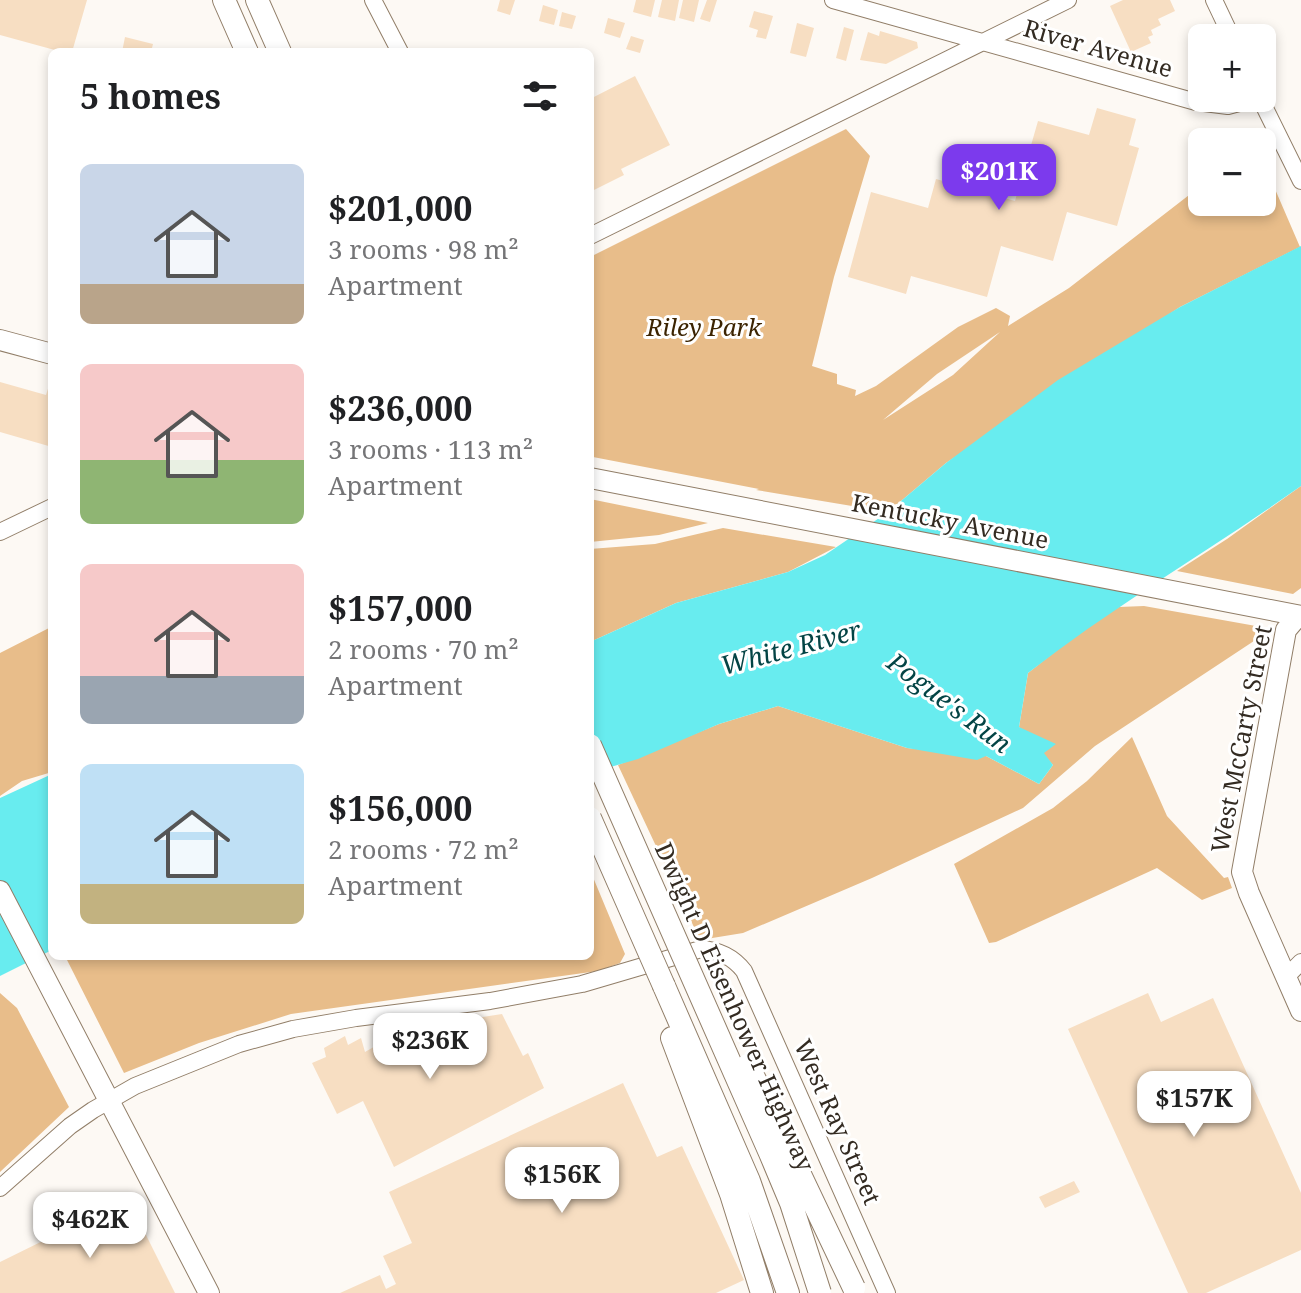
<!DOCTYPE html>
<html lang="en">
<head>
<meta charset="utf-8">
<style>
  body { margin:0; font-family:"Noto Serif",serif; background:#f6f6f6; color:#202124; height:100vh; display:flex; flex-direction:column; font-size:30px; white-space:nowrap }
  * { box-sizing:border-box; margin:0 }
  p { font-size:26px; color:#757577 }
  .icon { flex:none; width:44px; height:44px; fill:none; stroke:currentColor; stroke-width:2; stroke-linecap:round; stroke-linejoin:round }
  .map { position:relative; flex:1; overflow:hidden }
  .side { position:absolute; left:48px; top:48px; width:546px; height:912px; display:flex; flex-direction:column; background:#fff; border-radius:12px; box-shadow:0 4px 12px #0003 }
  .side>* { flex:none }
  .fabs { position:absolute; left:1188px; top:24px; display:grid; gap:16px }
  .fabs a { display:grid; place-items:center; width:88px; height:88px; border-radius:12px; background:#fff; box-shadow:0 4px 12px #0003; font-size:40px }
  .price { position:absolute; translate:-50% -68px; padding:0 18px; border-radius:16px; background:#fff; color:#222; font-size:26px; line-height:52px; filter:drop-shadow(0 2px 4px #0008) }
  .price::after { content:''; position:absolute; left:50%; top:48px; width:24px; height:18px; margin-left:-12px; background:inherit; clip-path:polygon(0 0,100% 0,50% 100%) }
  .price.selected { background:#7c3aed; color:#fff }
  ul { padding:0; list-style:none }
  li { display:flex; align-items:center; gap:24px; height:200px; padding:0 32px }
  li span { display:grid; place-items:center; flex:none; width:224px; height:160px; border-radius:12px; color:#555 }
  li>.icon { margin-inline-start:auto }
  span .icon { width:96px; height:96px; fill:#fffc; stroke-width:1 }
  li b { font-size:34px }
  h2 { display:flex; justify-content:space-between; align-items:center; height:96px; padding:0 32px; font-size:34px }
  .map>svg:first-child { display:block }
  .green { fill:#e8bd8a; fill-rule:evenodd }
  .water { fill:#68ecef }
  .building { fill:#f7dec2 }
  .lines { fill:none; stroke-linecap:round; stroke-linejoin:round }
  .minor-casing { stroke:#917e68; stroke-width:18 }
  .major-casing { stroke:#917e68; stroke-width:22 }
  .highway-casing { stroke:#917e68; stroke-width:24 }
  .minor { stroke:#fff; stroke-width:16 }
  .major { stroke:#fff; stroke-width:20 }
  .highway { stroke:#fff; stroke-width:22 }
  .highway-bridge-casing { stroke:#917e68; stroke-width:24; stroke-linecap:butt }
  .highway-bridge { stroke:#fff; stroke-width:22 }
  .labels { text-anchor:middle; stroke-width:6; stroke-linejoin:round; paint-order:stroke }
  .street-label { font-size:24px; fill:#332b22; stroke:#fff }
  .park-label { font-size:24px; font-style:italic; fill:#3c2402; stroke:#fff }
  .water-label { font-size:26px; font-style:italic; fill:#034445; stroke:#fff }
</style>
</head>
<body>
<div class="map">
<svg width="1301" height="1293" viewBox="0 0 1301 1293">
  <rect width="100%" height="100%" fill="#fdf9f4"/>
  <path class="green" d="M846,129L870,156L834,277L812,366L837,374V384L856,390L855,396L876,386L958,327L996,308L1010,316L1008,326L1069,288L1202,185V202H1262V159L1300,247L1180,307L946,463L888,512L756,490L759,489L593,457L590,451V257ZM1000,332L953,375L883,420L937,374Z
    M1301,486V588L1293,594L1177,571L1227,539Z
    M590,499L708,523L659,535L590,542Z
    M723,528L836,547L788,572L676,603L590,642V549L655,544Z
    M1144,606L1256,626L1260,637L1095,746L1023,808L872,878L743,933L700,940L618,765L719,724L778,706L907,748L986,756L1039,784L1053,765L1019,727L1028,673L1085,628L1119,607Z
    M52,623V772L22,781L0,796V653L49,628Z
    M1132,737L1167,816L1224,878L1228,877L1232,888L1202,900L1157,868L996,942L989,943L954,864L1053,808L1087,781Z
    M590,870L625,954L620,963L598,971L291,1014L199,1043L124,1073L65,956H590Z
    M0,993L17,1008L69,1107L0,1172Z"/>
  <path class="water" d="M1301,246V486C1211,550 1115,605 1028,673L1019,727L1056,744L1044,753L1053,765L1039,784L986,756L977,760L907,748L778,706L719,724L638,759L590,773V642L676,603L788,572L825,555L888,512L946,463L1058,380L1180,307Z
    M52,774V950L0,976V798Z"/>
  <path class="building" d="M0,0H87L72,52H62L0,35Z
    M500,0H515L510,15L497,11Z
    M636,0H655L651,17L633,12Z
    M662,0H679L675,21L658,17Z
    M683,0H699L694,22L679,18Z
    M707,0H717L710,22L700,19Z
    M1123,0H1170L1175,11L1158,19L1161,25L1151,30L1153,35L1148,37L1151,43L1131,52L1110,6Z
    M543,5L558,10L554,25L539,21Z
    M754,11L773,16L766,39L756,37L758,30L749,27Z
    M562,12L576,16L572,29L559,26Z
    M608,18L625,23L620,38L604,33Z
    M797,23L814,28L806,57L790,53Z
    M844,27L854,30L846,61L836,58Z
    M880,31L917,42L918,48L886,64L860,60L868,32L879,36Z
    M631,36L644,40L640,53L626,49Z
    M125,37L153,44L151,52H122Z
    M635,76L670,145L621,169L624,175L590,192V99Z
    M1097,108L1136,119L1129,145L1139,148L1117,226L1067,212L1053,261L1001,246L987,297L911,276L906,294L848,277L871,192L928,208L936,179L1015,201L1038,121L1089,135Z
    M52,376V447L0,432V382L46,395Z
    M1148,993L1161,1022L1213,998L1301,1193V1250L1206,1293H1188L1068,1029Z
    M502,1014L523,1056L528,1053L544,1088L394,1167L363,1101L337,1114L312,1063L326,1057L324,1048L345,1036L348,1045L361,1038L365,1052L405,1029Z
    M623,1083L657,1157L682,1146L744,1280L716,1293H340L380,1275L386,1289L396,1284L383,1256L412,1243L389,1192Z
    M1074,1181L1080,1192L1045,1208L1039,1197Z
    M128,1199L175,1293H0V1262Z"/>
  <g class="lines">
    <g class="minor-casing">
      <path id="minor" d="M373,0L400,52
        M833,0L1196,102L1228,106L1258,98
        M1214,0L1232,38
        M1260,98L1301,181
        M590,236L1068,0
        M0,532L52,507
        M1286,977L1301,962
        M0,1188L70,1126L93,1110L135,1086L239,1044L293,1029L356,1018L490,1001L582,984L701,949C719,950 733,957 744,971L887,1293"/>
    </g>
    <g class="major-casing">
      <path id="major" d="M0,340L52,354
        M590,478L1301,616
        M1298,616L1286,630L1242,872L1249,893L1301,1011
        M0,891L209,1293"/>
    </g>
    <g class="highway-casing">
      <path id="highway" d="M224,0L247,52
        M257,0L280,52
        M664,986L749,1181L788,1293
        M672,1038L731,1194L762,1293"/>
    </g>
    <use href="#minor" class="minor"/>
    <use href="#major" class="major"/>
    <use href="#highway" class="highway"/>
    <g class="highway-bridge-casing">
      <path id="highway-bridge" d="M590,745L770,1153L791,1203L820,1293
        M590,818L664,986
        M748,1065L854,1288"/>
    </g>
    <use href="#highway-bridge" class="highway-bridge"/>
  </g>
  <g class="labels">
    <g class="street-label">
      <text transform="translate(1098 49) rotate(16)" y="8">River Avenue</text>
      <text transform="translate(950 522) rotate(11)" y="8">Kentucky Avenue</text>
      <text transform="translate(1242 739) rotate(-79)" y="8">West McCarty Street</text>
      <text transform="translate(734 1007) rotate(66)" y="8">Dwight D Eisenhower Highway</text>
      <text transform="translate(837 1122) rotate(66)" y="8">West Ray Street</text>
    </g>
    <g class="park-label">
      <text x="704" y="336">Riley Park</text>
    </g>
    <g class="water-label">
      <text transform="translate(791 648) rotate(-15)" y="9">White River</text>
      <text transform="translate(949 703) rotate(37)" y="9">Pogue's Run</text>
    </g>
  </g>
</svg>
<div class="fabs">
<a>+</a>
<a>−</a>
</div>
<b class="price selected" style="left:999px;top:212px">$201K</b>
<b class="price" style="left:430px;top:1081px">$236K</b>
<b class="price" style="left:1194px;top:1139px">$157K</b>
<b class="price" style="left:562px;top:1215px">$156K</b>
<b class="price" style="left:90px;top:1260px">$462K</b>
<section class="side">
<h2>5 homes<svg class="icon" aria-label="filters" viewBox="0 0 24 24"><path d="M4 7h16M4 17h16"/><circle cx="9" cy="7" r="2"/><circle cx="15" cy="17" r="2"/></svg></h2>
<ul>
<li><span style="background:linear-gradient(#c9d6e8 75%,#b9a48a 0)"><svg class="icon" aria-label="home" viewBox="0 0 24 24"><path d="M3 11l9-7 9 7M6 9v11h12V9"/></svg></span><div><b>$201,000</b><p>3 rooms · 98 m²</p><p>Apartment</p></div></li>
<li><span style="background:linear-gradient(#f6c9c9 60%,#8fb573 0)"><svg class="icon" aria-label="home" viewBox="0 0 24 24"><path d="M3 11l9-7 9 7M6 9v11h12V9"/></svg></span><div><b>$236,000</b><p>3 rooms · 113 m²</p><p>Apartment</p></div></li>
<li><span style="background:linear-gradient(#f6c9c9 70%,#9aa5b1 0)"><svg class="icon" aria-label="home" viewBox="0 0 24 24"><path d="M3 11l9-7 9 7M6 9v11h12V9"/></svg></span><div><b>$157,000</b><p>2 rooms · 70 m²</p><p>Apartment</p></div></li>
<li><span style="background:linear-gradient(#bfe0f5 75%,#c2b280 0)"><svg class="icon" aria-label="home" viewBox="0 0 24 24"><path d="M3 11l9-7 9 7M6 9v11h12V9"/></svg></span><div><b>$156,000</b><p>2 rooms · 72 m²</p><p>Apartment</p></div></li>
</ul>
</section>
</div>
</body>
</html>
